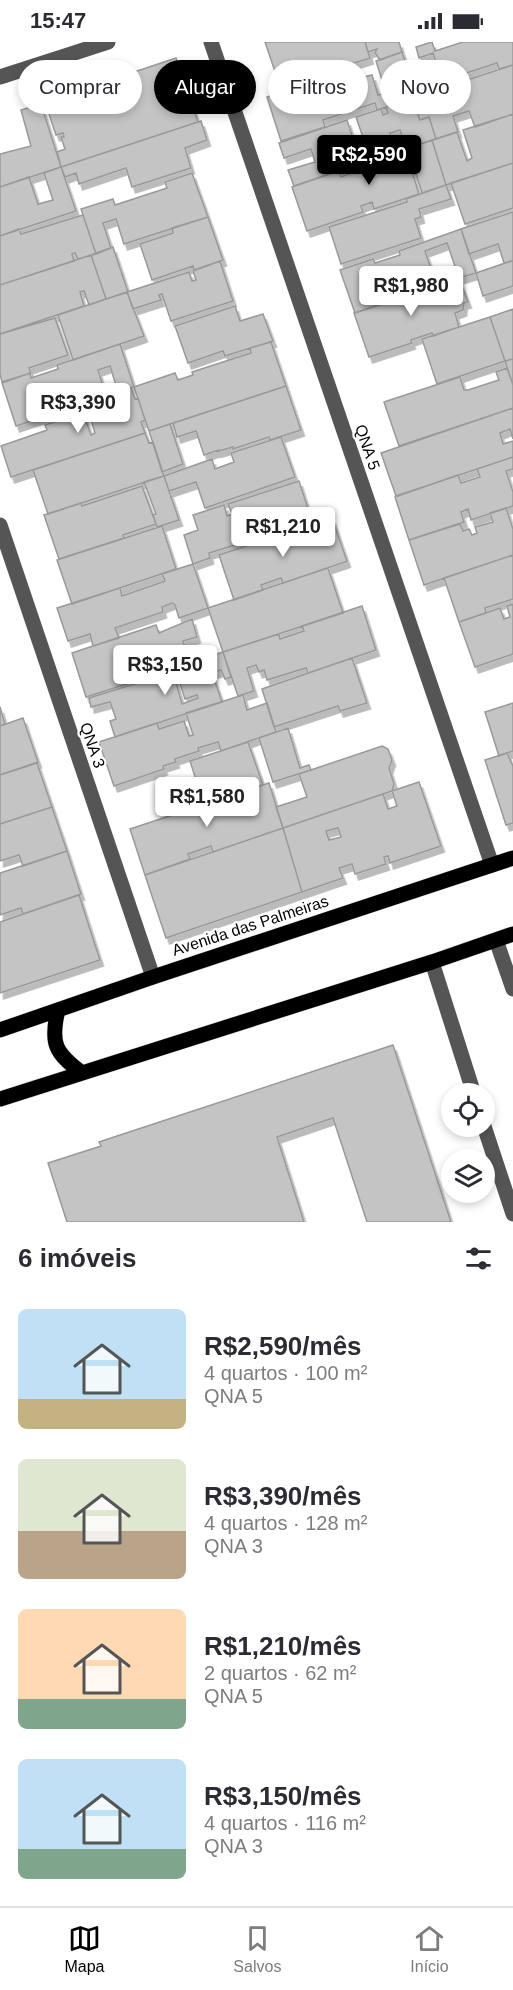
<!DOCTYPE html>
<html lang="pt">
<head>
<meta charset="utf-8">
<style>
  body { margin:0; font-family:Arial,sans-serif; background:#f7f7f7; color:#2b2b33; height:100vh; display:flex; flex-direction:column; font-size:22px; white-space:nowrap }
  * { box-sizing:border-box; margin:0 }
  p { font-size:20px; color:#7c7c81 }
  .icon { flex:none; width:33px; height:33px; fill:none; stroke:currentColor; stroke-width:2; stroke-linecap:round; stroke-linejoin:round }
  .map { position:relative; height:1180px; overflow:hidden }
  .side { display:flex; flex-direction:column; background:#fff; flex:1 }
  .side>* { flex:none }
  .banner { position:absolute; left:18px; top:18px; width:477px; height:54px; display:flex; gap:12px }
  .buttons { position:absolute; left:441px; top:1041px; display:grid; gap:12px }
  .buttons a { display:grid; place-items:center; width:54px; height:54px; border-radius:50%; background:#fff; box-shadow:0 3px 9px #0003; font-size:30px }
  .price { position:absolute; translate:-50% -51px; padding:0 14px; border-radius:6px; background:#fff; color:#222; font-size:20px; line-height:39px; filter:drop-shadow(0 2px 3px #0008) }
  .price::after { content:''; position:absolute; left:50%; top:36px; width:18px; height:14px; margin-left:-9px; background:inherit; clip-path:polygon(0 0,100% 0,50% 100%) }
  .price.active { background:#000; color:#fff }
  ul { padding:0; list-style:none }
  li { display:flex; align-items:center; gap:18px; height:150px; padding:0 18px }
  li span { display:grid; place-items:center; flex:none; width:168px; height:120px; border-radius:9px; color:#555 }
  li>.icon { margin-inline-start:auto }
  span .icon { width:72px; height:72px; fill:#fffc; stroke-width:1 }
  li b { font-size:26px }
  h2 { display:flex; justify-content:space-between; align-items:center; height:72px; padding:0 18px; font-size:26px }
  .chip { padding:0 21px; border-radius:27px; background:#fff; box-shadow:0 3px 9px #0003; font-size:21px; line-height:54px }
  .chip.active { background:#000; color:#fff }
  .status { display:flex; justify-content:space-between; align-items:center; height:42px; padding:0 30px; background:#fff; direction:ltr }
  .status svg { height:16px; fill:currentColor }
  .dock { display:flex; justify-content:space-around; align-items:center; height:84px; border-top:2px solid #e1e1e2; background:#fff; font-size:16px; color:#7c7c81 }
  .dock a { display:grid; justify-items:center; gap:3px }
  .dock .active { color:#000 }
  .map>svg:first-child { display:block }
  .building { fill:#c4c4c4; stroke:#999; stroke-width:1.5; fill-rule:evenodd; filter:url(#shadow) }
  .lines { fill:none; stroke-linecap:round; stroke-linejoin:round }
  .major-casing { stroke:#dbdbdb; stroke-width:16 }
  .minor { stroke:#555; stroke-width:15 }
  .major { stroke:#000; stroke-width:15 }
  .labels { text-anchor:middle; stroke-width:4.5; stroke-linejoin:round; paint-order:stroke }
  .street-label { font-size:16px; fill:#000; stroke:#fff }
</style>
</head>
<body>
<div class="status"><b>15:47</b><svg viewBox="0 0 49 12"><path d="M0 12V9h3v3zM5 12V6h3v6zM10 12V3h3v9zM15 12V0h3v12zM26 1h20v11H26zM47 4h2v5h-2z"/></svg></div>
<div class="map">
<svg width="513" height="1180" viewBox="0 0 513 1180">
  <defs>
    <filter id="shadow"><feDropShadow dx="3.5" dy="6" stdDeviation="0" flood-color="#0004"/></filter>
  </defs>
  <rect width="100%" height="100%" fill="#fff"/>
  <path class="building" d="M265,0H365L370,16L329,29L331,34L282,50Z
    M365,0H399L402,10L380,18L375,11L377,7L368,10Z
    M432,0L435,9L463,0H513V23L499,27L497,21L442,39L433,11L419,16L416,5Z
    M402,10L417,55L377,68L375,61L323,78L325,85L281,99L267,55L357,25L360,36L372,33L378,53L386,51L376,19Z
    M176,16L198,80L61,125L57,110L65,107L61,95H64L63,91L56,93L45,60Z
    M513,23V72L475,85L469,69L453,74L458,90L436,97L429,75L420,78L412,56Z
    M412,56L420,78L429,75L436,97L406,107L400,88L390,91L396,110L371,119L356,75L381,67L383,73L388,71L386,65Z
    M41,62L61,125L0,145V112L31,104L21,68Z
    M513,72V121L446,143L432,98L457,90L467,119L472,116L463,88Z
    M347,78L361,121L294,144L288,128L315,120L311,107L284,116L279,101Z
    M201,79L207,98L185,106L191,126L132,145L126,126L79,142L76,131L65,135L61,125Z
    M432,98L446,143L422,151L416,132L413,133L419,152L374,167L372,160L361,164L363,170L307,189L292,145L339,129L341,135L386,118L385,114Z
    M513,121V166L465,182L451,141Z
    M61,125L76,169L0,194V145L29,135L38,162L53,158L44,131Z
    M192,131L208,175L124,202L116,177L103,181L111,206L96,212L81,167L113,157L115,163L167,146L165,140Z
    M446,143L451,157L419,167L421,175L415,177L421,196L341,222L329,185L407,160L406,157Z
    M513,170V219L504,221L498,202L469,212L461,187Z
    M83,173L96,212L78,217L75,211L72,212L74,219L0,243V194L19,187L21,192Z
    M208,175L223,218L194,228L193,224L152,238L140,202L173,191L172,186Z
    M461,187L476,231L459,236L447,201L425,209L437,244L355,271L340,228L373,217L375,221L400,213L399,209Z
    M113,205L128,250L106,257L91,213Z
    M91,213L106,257L89,263L84,249L80,250L84,264L0,292V243Z
    M220,219L233,259L171,279L162,252L159,253L161,258L133,267L127,250L189,230L192,239L196,238L193,229Z
    M511,219H513V244L483,254L476,231Z
    M459,236L468,260L464,261L463,268L455,271L459,285L433,294L432,291L411,298L412,301L369,315L354,271Z
    M127,250L144,294L73,318L58,273Z
    M235,264L240,279L263,272L273,299L225,314L223,309L188,321L175,284Z
    M513,267V317L505,319L490,275Z
    M490,275L505,319L437,342L422,297Z
    M55,276L68,313L29,326L31,331L2,340L0,332V292Z
    M271,300L286,344L149,389L134,345L175,331L178,338L193,333L192,330L251,311L250,306Z
    M120,302L134,345L118,350L110,324L98,328L106,354L16,384L2,341L30,331L31,336L58,327L57,323Z
    M513,317V343L505,319Z
    M507,326L513,343V366L399,404L384,360L460,335L464,348H468L499,338L496,330Z
    M286,344L301,388L270,398L269,395L233,407V405L219,409V408L204,413L196,389L177,395L173,381Z
    M131,346L135,357L138,356L145,378L141,380L145,391L11,435L1,404L47,388L45,383L83,371L91,393L95,391L86,361Z
    M513,366V397L510,387L500,391L503,402L513,399V415L396,454L381,411Z
    M170,382L183,422L162,430L149,389Z
    M145,391L149,401L153,400L164,434L48,472L33,428Z
    M281,395L295,435L205,466L196,440L169,449L164,434L212,417L215,427L234,420L231,411Z
    M513,415V427L506,429L513,450V464L471,478L468,467L461,470L464,480L409,498L395,455L458,433L461,441L480,435L477,427Z
    M164,434L179,478L157,485L153,473L156,472L144,440Z
    M299,439L313,482L282,492L281,489L209,511L210,516L193,522L184,493L198,488L193,473L224,463L227,474L232,472L228,462Z
    M142,444L156,482L123,493L124,496L59,517L44,473L81,461L82,464Z
    M506,466L513,487V513L424,543L409,498L460,482L463,489L469,487L472,493L477,491L475,485L493,480L490,471Z
    M330,476H332L347,519L345,520L283,541L281,536L261,543L263,548L234,558L219,513Z
    M162,484L176,527L72,562L57,518Z
    M513,513V557L485,566L486,571L459,580L444,536Z
    M193,522L208,566L179,576L175,563L172,561L162,565L163,570L115,586L119,596L93,604L90,592L68,599L57,566L120,546L122,554L165,539L162,532Z
    M328,526L343,571L223,610L208,566Z
    M513,562V612L475,625L459,580L500,566L504,577L510,575L507,564Z
    M362,564L376,608L308,631L306,626L267,638L264,628L259,630L256,623L247,626L254,649L238,654L223,610L279,592L280,597L304,589L302,584Z
    M192,577L197,595L183,599L188,617L155,628L153,622L124,631L127,642L86,655L72,611L156,583L159,591Z
    M223,610L231,635L225,637L221,628L212,631L222,660L115,695L110,679L116,677L110,660L91,665L89,656L173,630L182,662L198,656L197,653L185,657L175,626Z
    M352,616L367,661L340,669L338,664L274,685L262,647Z
    M243,653L247,668L267,661L276,690L221,709L218,700L198,706L199,709L175,717L176,720L163,724L164,727L114,744L99,700L157,681L159,687L184,679L189,694L193,693L186,671Z
    M513,661V709L499,714L485,670Z
    M0,665L5,682L0,684Z
    M23,676L38,720L0,733V684Z
    M288,686L300,726L309,723L311,728L273,740L259,696Z
    M248,700L263,743L204,763L190,719Z
    M382,704L388,707L392,718L389,726L394,742L392,749L283,786L276,765L307,755L299,732Z
    M507,711L513,724V781L506,783L485,718Z
    M37,721L52,765L0,782V733Z
    M419,740L441,804L390,821L388,814L384,815L386,822L355,832L352,822L339,826L343,836L302,850L283,786L383,752L388,767L397,764L392,749ZM338,786L341,795L329,798L326,789Z
    M269,741L283,786L213,810L211,804L188,812L190,817L145,833L130,787Z
    M52,765L67,809L23,824L19,813L0,819V782Z
    M283,786L302,850L166,896L145,833Z
    M67,809L81,852L23,872L21,866L0,873V831Z
    M79,853L100,918L0,951V880Z
    M393,1003L451,1180H367L333,1076L277,1095L304,1180H67L48,1121L101,1104L99,1100L105,1098Z"/>
  <g class="lines">
    <g class="major-casing">
      <path id="major" d="M58,968C50,1001 55,1011 82,1031
        M0,988L153,935L513,816
        M0,1057L432,920L513,892"/>
    </g>
    <path class="minor" d="M211,0L492,823
      M0,35L108,0
      M0,483L153,935
      M496,898L513,947
      M432,920L474,1052
      M484,1084L513,1172"/>
    <use href="#major" class="major"/>
  </g>
  <g class="labels">
    <g class="street-label">
      <text transform="translate(368 405) rotate(71)" y="6">QNA 5</text>
      <text transform="translate(93 703) rotate(71)" y="6">QNA 3</text>
      <text transform="translate(250 883) rotate(-18)" y="6">Avenida das Palmeiras</text>
    </g>
  </g>
</svg>
<div class="buttons">
<a><svg class="icon" aria-label="locate" viewBox="0 0 24 24"><circle cx="12" cy="12" r="6"/><path d="M12 2v4M12 18v4M2 12h4M18 12h4"/></svg></a>
<a><svg class="icon" aria-label="layers" viewBox="0 0 24 24"><path d="M12 4l9 5-9 5-9-5zM3 14l9 5 9-5"/></svg></a>
</div>
<b class="price active" style="left:369px;top:144px">R$2,590</b>
<b class="price" style="left:411px;top:275px">R$1,980</b>
<b class="price" style="left:78px;top:392px">R$3,390</b>
<b class="price" style="left:283px;top:516px">R$1,210</b>
<b class="price" style="left:165px;top:654px">R$3,150</b>
<b class="price" style="left:207px;top:786px">R$1,580</b>
<div class="banner">
<a class="chip">Comprar</a>
<a class="chip active">Alugar</a>
<a class="chip">Filtros</a>
<a class="chip">Novo</a>
</div>
</div>
<section class="side">
<h2>6 imóveis<svg class="icon" aria-label="filters" viewBox="0 0 24 24"><path d="M4 7h16M4 17h16"/><circle cx="9" cy="7" r="2"/><circle cx="15" cy="17" r="2"/></svg></h2>
<ul>
<li><span style="background:linear-gradient(#bfe0f5 75%,#c2b280 0)"><svg class="icon" aria-label="home" viewBox="0 0 24 24"><path d="M3 11l9-7 9 7M6 9v11h12V9"/></svg></span><div><b>R$2,590/mês</b><p>4 quartos · 100 m²</p><p>QNA 5</p></div></li>
<li><span style="background:linear-gradient(#dfe7d0 60%,#b9a48a 0)"><svg class="icon" aria-label="home" viewBox="0 0 24 24"><path d="M3 11l9-7 9 7M6 9v11h12V9"/></svg></span><div><b>R$3,390/mês</b><p>4 quartos · 128 m²</p><p>QNA 3</p></div></li>
<li><span style="background:linear-gradient(#ffd9b3 75%,#7fa58c 0)"><svg class="icon" aria-label="home" viewBox="0 0 24 24"><path d="M3 11l9-7 9 7M6 9v11h12V9"/></svg></span><div><b>R$1,210/mês</b><p>2 quartos · 62 m²</p><p>QNA 5</p></div></li>
<li><span style="background:linear-gradient(#bfe0f5 75%,#7fa58c 0)"><svg class="icon" aria-label="home" viewBox="0 0 24 24"><path d="M3 11l9-7 9 7M6 9v11h12V9"/></svg></span><div><b>R$3,150/mês</b><p>4 quartos · 116 m²</p><p>QNA 3</p></div></li>
</ul>
</section>
<nav class="dock">
<a class="active"><svg class="icon" aria-label="map" viewBox="0 0 24 24"><path d="M3 6l6-2 6 2 6-2v14l-6 2-6-2-6 2zM9 4v14M15 6v14"/></svg>Mapa</a>
<a><svg class="icon" aria-label="saved" viewBox="0 0 24 24"><path d="M7 4h10v16l-5-4-5 4z"/></svg>Salvos</a>
<a><svg class="icon" aria-label="home" viewBox="0 0 24 24"><path d="M3 11l9-7 9 7M6 9v11h12V9"/></svg>Início</a>
</nav>
</body>
</html>
